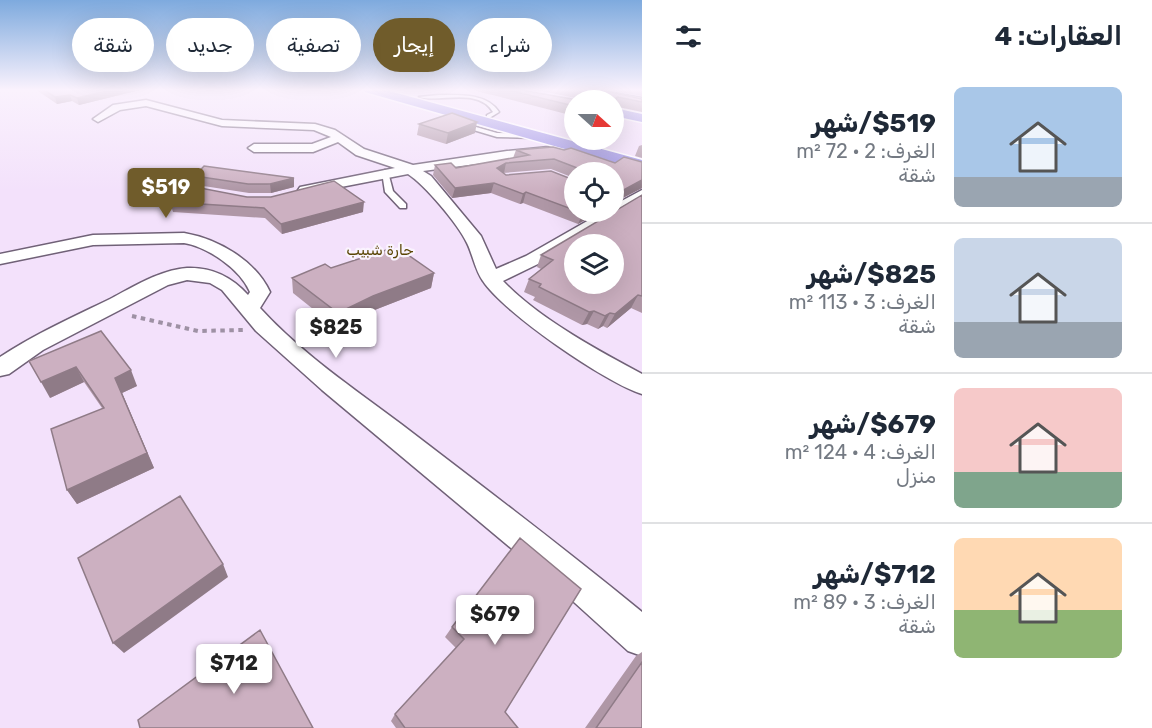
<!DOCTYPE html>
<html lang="ar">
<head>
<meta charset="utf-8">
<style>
  body { margin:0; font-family:Rubik,Vazirmatn,sans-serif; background:#f2f2f3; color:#1f2937; direction:rtl; height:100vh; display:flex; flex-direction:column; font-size:22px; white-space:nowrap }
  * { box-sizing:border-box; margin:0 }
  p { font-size:20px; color:#747a83 }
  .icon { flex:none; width:33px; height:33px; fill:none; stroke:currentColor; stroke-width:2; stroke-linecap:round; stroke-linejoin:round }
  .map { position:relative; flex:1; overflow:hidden; direction:ltr }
  .side { display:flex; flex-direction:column; background:#fff; width:510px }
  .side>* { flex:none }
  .hud { position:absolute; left:18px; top:18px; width:534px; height:54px; direction:rtl; display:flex; gap:12px }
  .needle { width:39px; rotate:111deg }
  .tools { position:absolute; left:564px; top:90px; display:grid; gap:12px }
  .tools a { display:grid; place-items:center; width:60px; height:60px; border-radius:50%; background:#fff; box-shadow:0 6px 24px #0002; font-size:30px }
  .price { position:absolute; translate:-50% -51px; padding:0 14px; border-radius:6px; background:#fff; color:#222; font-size:20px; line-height:39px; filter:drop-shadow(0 2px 3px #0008) }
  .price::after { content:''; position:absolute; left:50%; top:36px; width:18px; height:14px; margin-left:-9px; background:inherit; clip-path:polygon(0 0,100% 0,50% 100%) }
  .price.active { background:#705c2b; color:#fff }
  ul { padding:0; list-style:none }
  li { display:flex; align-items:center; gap:18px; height:150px; padding:0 30px }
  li+li { border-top:2px solid #e0e1e3 }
  li span { display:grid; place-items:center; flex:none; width:168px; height:120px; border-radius:9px; color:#555 }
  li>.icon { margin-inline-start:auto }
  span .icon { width:72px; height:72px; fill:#fffc; stroke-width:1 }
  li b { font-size:26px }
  h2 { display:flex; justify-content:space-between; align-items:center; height:72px; padding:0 30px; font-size:26px }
  .pill { padding:0 21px; border-radius:27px; background:#fff; box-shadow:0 6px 24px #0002; font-size:21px; line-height:54px }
  .pill.active { background:#705c2b; color:#fff }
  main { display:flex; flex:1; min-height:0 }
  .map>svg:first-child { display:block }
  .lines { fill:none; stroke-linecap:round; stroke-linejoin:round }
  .lane-casing { stroke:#706177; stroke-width:3 }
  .street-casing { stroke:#706177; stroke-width:3 }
  .highway-casing { stroke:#fff; stroke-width:3 }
  .path { stroke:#9e91a4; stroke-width:4; stroke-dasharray:4.5 4.5; stroke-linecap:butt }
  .lane { fill:#fff; fill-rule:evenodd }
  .street { fill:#fff; fill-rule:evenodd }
  .highway { fill:#9b91e5; fill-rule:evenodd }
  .wall { fill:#af97a6 }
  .shaded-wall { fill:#8f7b87 }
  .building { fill:#ccb0c1; stroke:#8f7b87; stroke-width:1.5; fill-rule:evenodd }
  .labels { text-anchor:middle; stroke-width:4.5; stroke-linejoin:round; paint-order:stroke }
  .far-quarter-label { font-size:15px; fill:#5a4504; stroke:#faf3fe }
</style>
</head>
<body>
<main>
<section class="side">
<h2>العقارات: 4<svg class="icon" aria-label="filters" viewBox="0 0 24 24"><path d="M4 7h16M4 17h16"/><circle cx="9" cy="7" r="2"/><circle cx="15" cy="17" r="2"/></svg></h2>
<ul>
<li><span style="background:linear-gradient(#a9c7e8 75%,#9aa5b1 0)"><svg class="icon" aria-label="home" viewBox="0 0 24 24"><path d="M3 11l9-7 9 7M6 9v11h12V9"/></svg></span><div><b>$519/شهر</b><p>الغرف: 2 · 72 m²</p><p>شقة</p></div></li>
<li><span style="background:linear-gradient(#c9d6e8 70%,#9aa5b1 0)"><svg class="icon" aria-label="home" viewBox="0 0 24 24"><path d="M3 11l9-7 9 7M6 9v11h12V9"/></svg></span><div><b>$825/شهر</b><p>الغرف: 3 · 113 m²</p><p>شقة</p></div></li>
<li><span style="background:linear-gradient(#f6c9c9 70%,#7fa58c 0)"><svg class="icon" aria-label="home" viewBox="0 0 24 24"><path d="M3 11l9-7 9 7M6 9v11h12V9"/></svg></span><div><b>$679/شهر</b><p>الغرف: 4 · 124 m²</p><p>منزل</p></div></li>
<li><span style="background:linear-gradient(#ffd9b3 60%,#8fb573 0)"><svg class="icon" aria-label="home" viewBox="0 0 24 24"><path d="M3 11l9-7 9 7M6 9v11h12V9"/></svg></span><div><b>$712/شهر</b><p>الغرف: 3 · 89 m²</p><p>شقة</p></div></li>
</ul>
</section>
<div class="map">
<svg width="642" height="728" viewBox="0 0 642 728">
  <rect width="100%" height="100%" fill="#f3e1fb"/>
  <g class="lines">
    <g class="lane-casing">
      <path id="lane" d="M590,89L642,98V100L592,90Z
        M439,95C460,95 487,93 499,112L491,117H487V115L493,112C478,87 440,103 419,97Z
        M462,123L497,133L536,134L539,136L536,138L497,137L460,126Z
        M385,170L388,172L393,191L406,204V208H400L385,192L382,172Z"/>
    </g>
    <g class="street-casing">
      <path id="street" d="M146,100L222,120L315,124L335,130L364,149L413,165L507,151L579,144V150L575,151L423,171L431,176L481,236L496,269L526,256L603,212H614V205L642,190V200L538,264L503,281C538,318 597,350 642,374V394C606,383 503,312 483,281C475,270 473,255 467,243C458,224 425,185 408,174L305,194L298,190L300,187L395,168L356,155L338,142L313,152H254L248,148L254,144H312L331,137L314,130L222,126L146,106L120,110L98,122L93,119L113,105Z
        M184,233C218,239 255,260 270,292L260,308C301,353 353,388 401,424C482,486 563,547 642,612V656L628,651L554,584L322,390L256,331L222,290L210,283L187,280L168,285L43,350L9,374L0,376V357C35,334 73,317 110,299C133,287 160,270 187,268C212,267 232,277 248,295L250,292C240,269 208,247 184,243L93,245L0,264V254L93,235Z"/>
    </g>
    <g class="highway-casing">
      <path id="highway" d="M363,89H382L642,160V171L365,92Z
        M614,108L642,114V122L614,116Z"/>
    </g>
    <path class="path" d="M132,316L198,331L243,330"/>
    <use href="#lane" class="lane"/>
    <use href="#street" class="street"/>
    <use href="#highway" class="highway"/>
  </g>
  <path class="wall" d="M35,89H144L79,105L72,101L57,104Z
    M469,89H515L574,100V116Z
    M531,89H598L642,99V112L614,106L578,100L576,98Z
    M614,89H642V96L613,91Z
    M419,124L475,133L446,144L417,135Z
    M642,145V158L635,156L639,146Z
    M516,150H564L615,163L642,162V188L615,202L614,206V172H574V178L551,169L503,173L506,175L574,180V212H599L578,224L523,203L520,204L491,193L452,198L433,175L435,165L456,168L513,158Z
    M195,176L294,187L271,193H249L197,185Z
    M642,195V313L631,308L607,328L603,326L598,329L587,324L582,325L533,300L535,297L524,292L529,279L541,269L537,267L541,255Z
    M247,197L363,212L282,234L265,218L173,212L170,202Z
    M391,253L434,273L431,288L372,311L338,329L293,293L292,278Z
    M101,331L137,386L122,393L154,468L77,504L67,490L102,408L84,382L50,398Z
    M520,538L505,712L518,728H396L391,721L395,714L456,648L445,637L452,627Z
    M642,652V728H585L636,656Z"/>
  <path class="shaded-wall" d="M116,89H144L79,105L77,98Z
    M70,95L72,101L57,104L55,97Z
    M618,97L614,106V100H612Z
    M477,122L475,133L446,144L448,133Z
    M506,163L504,173L495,178L497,168Z
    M294,178V187L271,193L270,184Z
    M642,180V188L615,202L618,193Z
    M494,183L491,193L452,198L455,188Z
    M526,192L523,203L520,204L523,194Z
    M364,202L363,212L282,234L281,224Z
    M585,212H599L578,224L583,213Z
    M434,273L431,288L372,311L338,329V313L373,296Z
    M638,295L631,308L607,328L615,314Z
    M594,311L587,324L582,325L589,312Z
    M610,313L603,326L598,329L605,316Z
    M76,367L84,382L50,398L41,382Z
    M131,370L137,386L122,393L154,468L77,504L67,490L147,453L115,378Z
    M223,564L228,577L124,653L113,643Z"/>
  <path class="building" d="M42,89H116L77,98L70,95L55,97Z
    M504,89H515L578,100H574V106Z
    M577,89H598L642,99V102L618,97L612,100H579L581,92L579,89Z
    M452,113L477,122L448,133L419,124Z
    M553,147L564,150L571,148L615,163L624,157L642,162V180L618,193L617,199H614V172H580V169L554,159L506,163L497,168L506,175L551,171L574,180V210L526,192L523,194L494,183L455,188L435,165L451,163L456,168L529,155L516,150Z
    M204,166L294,178L270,184H248L195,176Z
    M334,181L364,202L281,224L264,208L170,202L185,185L247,197H271Z
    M642,195V296L638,295L615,314L610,313L605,316L594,311L589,312L539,287L541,284L529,279L553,260L541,255ZM574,244H614V284H574Z
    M386,250L391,253L401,250L434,273L373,296L338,313L292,278L325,264L331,268Z
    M101,331L131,370L115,378L147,453L67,490L51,429L104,408L76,367L41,382L29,361Z
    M180,496L223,564L113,643L78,558Z
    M520,538L581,589L505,712L518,728H405L395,714L464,639L452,627Z
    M260,630L313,728H140L138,720Z
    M642,662V728H596Z"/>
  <linearGradient id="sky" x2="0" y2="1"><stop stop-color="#7eaade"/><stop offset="0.47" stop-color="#faf2fd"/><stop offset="1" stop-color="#faf2fd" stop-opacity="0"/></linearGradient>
  <rect width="642" height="191" fill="url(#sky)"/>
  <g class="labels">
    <g class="far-quarter-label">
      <text x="380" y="255">حارة شبيب</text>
    </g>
  </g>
</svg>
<div class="tools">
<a><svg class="needle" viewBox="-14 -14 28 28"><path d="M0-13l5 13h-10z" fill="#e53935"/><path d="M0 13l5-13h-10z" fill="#747a83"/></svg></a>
<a><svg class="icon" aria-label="locate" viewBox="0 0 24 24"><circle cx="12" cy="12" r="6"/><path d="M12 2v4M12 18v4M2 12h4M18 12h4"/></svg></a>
<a><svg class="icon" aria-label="layers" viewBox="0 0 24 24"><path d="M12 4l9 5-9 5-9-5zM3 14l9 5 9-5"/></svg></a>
</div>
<b class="price active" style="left:166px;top:219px">$519</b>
<b class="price" style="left:336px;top:359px">$825</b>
<b class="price" style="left:495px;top:646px">$679</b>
<b class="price" style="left:234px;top:695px">$712</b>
<div class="hud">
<a class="pill">شراء</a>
<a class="pill active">إيجار</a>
<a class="pill">تصفية</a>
<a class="pill">جديد</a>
<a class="pill">شقة</a>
</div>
</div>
</main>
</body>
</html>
